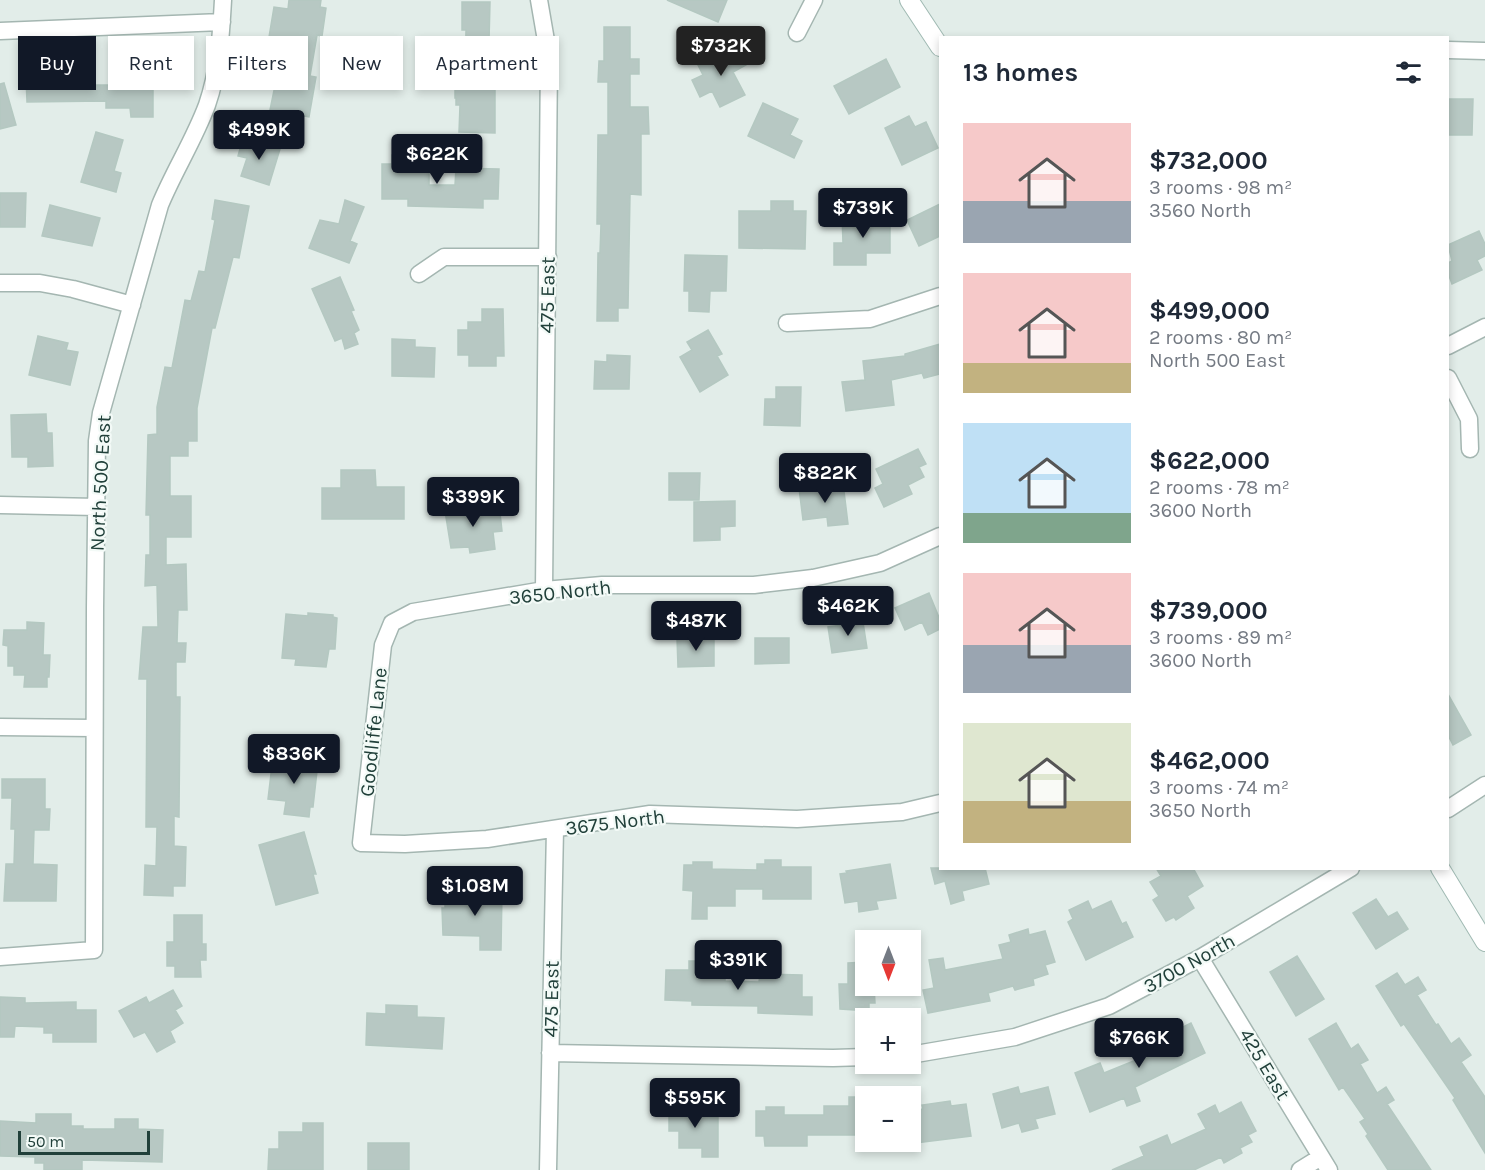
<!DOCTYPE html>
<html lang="en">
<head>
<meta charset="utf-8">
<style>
  body { margin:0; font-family:Karla,sans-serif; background:#f2f2f3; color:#1f2937; height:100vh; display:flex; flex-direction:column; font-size:22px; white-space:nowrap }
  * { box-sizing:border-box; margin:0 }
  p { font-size:20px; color:#747a83 }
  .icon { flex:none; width:33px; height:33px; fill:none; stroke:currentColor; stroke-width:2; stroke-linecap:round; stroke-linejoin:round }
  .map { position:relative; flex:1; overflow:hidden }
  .sheet { position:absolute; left:939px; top:36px; width:510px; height:834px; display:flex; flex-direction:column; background:#fff; border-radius:0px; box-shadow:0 3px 9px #0003 }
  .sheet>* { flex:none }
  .hud { position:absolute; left:18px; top:36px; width:570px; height:54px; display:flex; gap:12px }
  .needle { width:39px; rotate:180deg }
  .fabs { position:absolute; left:855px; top:930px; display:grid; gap:12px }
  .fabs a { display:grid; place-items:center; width:66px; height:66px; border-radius:0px; background:#fff; box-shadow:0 3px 9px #0003; font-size:30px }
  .scale { position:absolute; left:18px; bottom:15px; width:132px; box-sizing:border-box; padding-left:6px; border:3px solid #21403a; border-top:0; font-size:16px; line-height:21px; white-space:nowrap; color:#21403a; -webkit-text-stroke:4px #f3faf7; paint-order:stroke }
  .price { position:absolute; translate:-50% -51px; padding:0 14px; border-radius:6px; background:#111827; color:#fff; font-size:20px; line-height:39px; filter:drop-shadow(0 2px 3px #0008) }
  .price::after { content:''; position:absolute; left:50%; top:36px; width:18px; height:14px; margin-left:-9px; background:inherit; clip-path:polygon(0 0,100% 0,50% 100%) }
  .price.active { background:#222; color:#fff }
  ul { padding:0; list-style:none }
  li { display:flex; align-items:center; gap:18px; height:150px; padding:0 24px }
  li span { display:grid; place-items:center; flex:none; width:168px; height:120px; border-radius:0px; color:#555 }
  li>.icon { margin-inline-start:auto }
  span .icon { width:72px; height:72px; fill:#fffc; stroke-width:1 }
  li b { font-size:26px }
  h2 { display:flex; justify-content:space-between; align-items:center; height:72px; padding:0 24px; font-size:26px }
  .chip { padding:0 21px; border-radius:0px; background:#fff; box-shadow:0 3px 9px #0003; font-size:21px; line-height:54px }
  .chip.active { background:#111827; color:#fff }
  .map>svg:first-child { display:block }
  .building { fill:#b7c8c3; stroke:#b4c8c1; stroke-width:1.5 }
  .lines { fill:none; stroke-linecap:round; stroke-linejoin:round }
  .street-casing { stroke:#a4b6b1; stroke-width:19 }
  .secondary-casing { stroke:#a0bab3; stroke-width:20 }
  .street { stroke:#fff; stroke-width:16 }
  .secondary { stroke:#fff; stroke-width:18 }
  .labels { text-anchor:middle; stroke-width:4.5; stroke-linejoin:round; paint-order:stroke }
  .street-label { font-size:20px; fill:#21403a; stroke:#f3faf7 }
</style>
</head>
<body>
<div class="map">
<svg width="1485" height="1170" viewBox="0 0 1485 1170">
  <rect width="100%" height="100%" fill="#e2ede9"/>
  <path class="building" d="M289,0H321L320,7L326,8L322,36L317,35L310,76L316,77L309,117L270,110L278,71L269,69L275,37H269L274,7L288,9Z
    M667,0H727L718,22Z
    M462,2H490L489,42H492V75H495V133L459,132L460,105H456V98H455V74H465L466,30H462Z
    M604,27H630V59H639V74H630V107H648L649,134H641V195L630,194L628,308H618V321H597L598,253H600L601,224H597L598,135H608V82H598L599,61H604Z
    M738,47L746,65L733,72L745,95L720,107L712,91L700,97L692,80L703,75L697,63L718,53L720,56Z
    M886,59L900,87L849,114L834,86Z
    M111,64H142V88H153V117H131L130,108H106V101L27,102L26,77L83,76V85H111Z
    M4,83L16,125L0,129V84Z
    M1448,99H1473L1472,135H1448Z
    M763,103L798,119L790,135L802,141L794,158L748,136Z
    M909,116L915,127L926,122L938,148L902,165L885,128Z
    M96,132L123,140L114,171L121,173L116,192L81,182Z
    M243,138L280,149L269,185L241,176L247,158L238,156Z
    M392,155H415V164H429V185H455L456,168L499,169L498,199H483V208L408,206V199H382V164H392Z
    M0,193H26L25,227H0Z
    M215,200L249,206L239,258L233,257L215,328H212L197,408V441H188V456H170V496H191V537H166V565L186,564L187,610H178L177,643H186L185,662H176V697H180L179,817L174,816V846L186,847L185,886H173V896L144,895L145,865L156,866L157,827H146L147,679H139L143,627H158L157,585L145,586L146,555H150V515H146L148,435L157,434V407L165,367L172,368L185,300L191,301L199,271L205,272L215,220L212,219Z
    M345,200L364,207L350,241L357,244L349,263L309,248L320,220L339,224Z
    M771,201H793V211H806L805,249L739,248V211H771Z
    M940,204V236L919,246L907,220Z
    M50,205L100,218L92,246L42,236Z
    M890,215V253H866V265H834V243H843L842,216Z
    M1479,231L1485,244V256L1477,260L1482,270L1452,284L1448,273V263L1452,261L1448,245Z
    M685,255L727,256L726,291H710L709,312L689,311V291H684Z
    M340,277L354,310L351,311L359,330L354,333L358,344L345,349L342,338L335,341L312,289Z
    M482,309H503L504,356H496V366H469V355H458V330H468V322H482Z
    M708,330L722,354L717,356L728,375L700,392L680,357L692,350L687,342Z
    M38,336L68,343L66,350L78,352L70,385L29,375Z
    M392,339L415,340V347L435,348L434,377L392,376Z
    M940,344V374L924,378L922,373L891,380L894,405L846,411L842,382L865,380L863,361L905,356V354Z
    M607,355L630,356L629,389H594L595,361L607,362Z
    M776,387H801L800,426L764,425L765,399H776Z
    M46,414L47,433H52L53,466L28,467V457H12L11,415Z
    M918,449L926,464L919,467L924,477L908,485L912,494L884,507L875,488L883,484L876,469Z
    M341,470H375L376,487H404V519H322V488H341Z
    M669,473H700L699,500H669Z
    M843,483L848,524L828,526L827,517L803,520L799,488Z
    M735,501V526L720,527V540L694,541V502Z
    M486,504L488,514L500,513L502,531L493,532L495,549L470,553L469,547L451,548L445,511Z
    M929,593L940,620V629L928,635L922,622L905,630L895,608Z
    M308,613L333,615V617L337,618L335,649H329L326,667L295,665L296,659L282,658L286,614L308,616Z
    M27,622L44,623L43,655H50L49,677H47V687H24L25,675H14V666H8V646L3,645L4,630H27Z
    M863,622L867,648L832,653L828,627Z
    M714,637V666L678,667L677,638Z
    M755,638H789V663L755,664Z
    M1448,694L1471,735L1453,745L1448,735Z
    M273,757L318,762L313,807H310L309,817L284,814L286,801L268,799Z
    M2,779H45V809H50L49,830H34L33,864L57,865L56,901H4L6,864H14L15,829H11L12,798H2Z
    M304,832L316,874H313L318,893L276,905L259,845Z
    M765,860H781V867H811V899H763V889H735V906H707V919H692L693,891L683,890L684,865H693V862H712V869L757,870V864H765Z
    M890,864L896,898L876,901L878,909L859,912L858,901L845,903L840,874L847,873L846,871Z
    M931,868H985L989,884L962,891L964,900L951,904L945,881L935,884Z
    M1156,868H1193L1203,886L1187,896L1194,908L1176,920L1174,917L1166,921L1153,900L1159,896L1150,882L1161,876Z
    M482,891H502L501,950H480V936L443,935L442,908H445V892L482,893Z
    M1376,899L1388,917L1397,912L1408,929L1376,949L1353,913Z
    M1088,901L1092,910L1111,901L1122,924L1126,922L1133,937L1086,960L1068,922L1073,919L1069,910Z
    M174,915H202V944H206V960H200L201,977H175V966H167V942H174Z
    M1028,929L1029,935L1045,931L1055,962L1045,965L1048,974L1033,979L1034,985L1015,990L1013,986L988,993L990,1001L928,1013L923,990L934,988L929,960L943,958L945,970L1003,959L999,945L1011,942L1009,935Z
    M1297,956L1324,999L1296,1016L1270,972Z
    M689,961H713L712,976H725V981L759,982L760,974L802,975V997H812V1015L758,1013V1006L692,1005V1001L665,1000L666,970H689Z
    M866,962V986H874L875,1003H869V1011L840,1009L839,984H848V963Z
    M1397,973L1405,985L1418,977L1426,990L1417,995L1436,1025L1438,1024L1451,1044L1459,1038L1471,1055L1461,1062L1485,1097V1153L1453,1100L1455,1098L1404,1024L1401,1026L1376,986Z
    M173,990L182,1006L175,1010L183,1023L170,1031L175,1042L157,1052L145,1032L134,1037L119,1011L146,997L149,1003Z
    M0,997L25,998V1003L76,1002V1010H96V1042H53V1033H44V1027L15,1026L14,1037H0Z
    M386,1005L417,1006V1017L444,1018L442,1049L366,1045L367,1013L386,1014Z
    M1191,1023L1205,1053L1135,1087L1140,1101L1127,1106L1124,1098L1090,1112L1075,1073L1100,1063L1104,1073L1146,1056L1142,1047Z
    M1336,1023L1351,1049L1358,1044L1368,1060L1360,1064L1377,1093L1386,1087L1394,1100L1387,1104L1431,1170H1388L1366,1136L1368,1134L1360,1122L1365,1119L1343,1087L1339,1090L1309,1039Z
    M1018,1087L1020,1094L1048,1087L1055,1114L1035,1119L1038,1128L1022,1132L1019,1123L1002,1128L993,1094Z
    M849,1097H866V1135H807V1146H765L764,1136H756V1111H766V1107H784V1115H824V1106H849Z
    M950,1101L951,1106L966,1104L971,1136L916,1143L912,1110L923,1109L922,1105Z
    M1241,1102L1256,1131L1248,1135L1252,1142L1240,1148L1242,1153L1224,1163L1221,1157L1194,1170H1112L1144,1156L1140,1147L1167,1135L1171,1145L1206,1129L1198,1114L1215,1105L1219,1114Z
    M677,1104H696V1109H711V1117H718V1157H702V1148H679V1131H669V1108H677Z
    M36,1114H71V1126H83V1129H115V1119H138V1129L163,1130L162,1162L82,1160V1170H44V1163H35V1157L0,1156V1121L36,1123Z
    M303,1123H323V1170H268L269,1149H279V1132H303Z
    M368,1143H409V1170H368Z"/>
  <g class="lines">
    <g class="street-casing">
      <path id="street" d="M539,0L549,58L544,590
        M0,31L222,22
        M797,33L814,0
        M1448,50L1485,51
        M419,274L444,257H548
        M0,283H40L73,289L132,305
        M787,323L870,319L940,296
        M1448,346L1485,327
        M1448,378L1469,419L1470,449
        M0,505L97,507
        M940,536L880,563L813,578L754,585H602L544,590L413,612L392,623L383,645L361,843L405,844L487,839L650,814L797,819L902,812L940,803
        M0,727L93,728
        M1448,809L1485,785
        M0,957L94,950L95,608L97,441L101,413L160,205C174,171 194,140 207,105C219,70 221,36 223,0
        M1200,958L1329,1170
        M550,1053L833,1058L866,1057
        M910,1055L1015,1037L1109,1006L1200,958L1351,868
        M548,1170L555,829
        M1300,1170L1321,1157"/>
    </g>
    <g class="secondary-casing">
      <path id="secondary" d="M909,0L940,47
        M1440,868L1485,942"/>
    </g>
    <use href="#street" class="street"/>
    <use href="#secondary" class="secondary"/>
  </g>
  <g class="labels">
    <g class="street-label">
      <text transform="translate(547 295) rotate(-89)" y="7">475 East</text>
      <text transform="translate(100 483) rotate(-87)" y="7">North 500 East</text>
      <text transform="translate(560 592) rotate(-6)" y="7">3650 North</text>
      <text transform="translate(373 732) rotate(-84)" y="7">Goodliffe Lane</text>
      <text transform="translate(615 822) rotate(-7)" y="7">3675 North</text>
      <text transform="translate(1189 963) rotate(-29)" y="7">3700 North</text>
      <text transform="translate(551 999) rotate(-89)" y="7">475 East</text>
      <text transform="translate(1265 1064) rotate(59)" y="7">425 East</text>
    </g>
  </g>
</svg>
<div class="fabs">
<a><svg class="needle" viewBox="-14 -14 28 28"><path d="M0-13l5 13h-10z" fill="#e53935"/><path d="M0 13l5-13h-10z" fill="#747a83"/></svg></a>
<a>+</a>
<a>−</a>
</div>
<div class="scale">50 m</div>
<b class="price active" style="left:721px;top:77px">$732K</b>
<b class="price" style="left:259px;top:161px">$499K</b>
<b class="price" style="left:437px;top:185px">$622K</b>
<b class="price" style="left:863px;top:239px">$739K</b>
<b class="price" style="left:825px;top:504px">$822K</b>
<b class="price" style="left:473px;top:528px">$399K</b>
<b class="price" style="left:848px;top:637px">$462K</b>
<b class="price" style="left:696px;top:652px">$487K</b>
<b class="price" style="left:294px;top:785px">$836K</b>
<b class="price" style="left:475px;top:917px">$1.08M</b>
<b class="price" style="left:738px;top:991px">$391K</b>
<b class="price" style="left:1139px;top:1069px">$766K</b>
<b class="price" style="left:695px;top:1129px">$595K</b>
<div class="hud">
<a class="chip active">Buy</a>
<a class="chip">Rent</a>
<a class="chip">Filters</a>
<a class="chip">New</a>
<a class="chip">Apartment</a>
</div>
<section class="sheet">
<h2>13 homes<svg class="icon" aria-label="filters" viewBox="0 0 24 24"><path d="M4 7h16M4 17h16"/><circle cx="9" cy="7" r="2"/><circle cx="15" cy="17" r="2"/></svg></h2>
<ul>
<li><span style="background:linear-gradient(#f6c9c9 65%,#9aa5b1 0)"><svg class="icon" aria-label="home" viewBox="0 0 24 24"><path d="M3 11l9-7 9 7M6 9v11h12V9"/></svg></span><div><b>$732,000</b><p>3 rooms · 98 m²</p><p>3560 North</p></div></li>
<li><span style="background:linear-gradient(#f6c9c9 75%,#c2b280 0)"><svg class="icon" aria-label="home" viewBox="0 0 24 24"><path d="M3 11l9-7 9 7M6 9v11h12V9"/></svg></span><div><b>$499,000</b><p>2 rooms · 80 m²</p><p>North 500 East</p></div></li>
<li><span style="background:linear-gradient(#bfe0f5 75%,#7fa58c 0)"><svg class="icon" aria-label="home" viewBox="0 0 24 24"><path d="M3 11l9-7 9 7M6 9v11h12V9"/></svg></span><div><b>$622,000</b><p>2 rooms · 78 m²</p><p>3600 North</p></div></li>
<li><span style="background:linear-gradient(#f6c9c9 60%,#9aa5b1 0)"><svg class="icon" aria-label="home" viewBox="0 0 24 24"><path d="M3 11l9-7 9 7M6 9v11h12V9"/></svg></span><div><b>$739,000</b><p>3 rooms · 89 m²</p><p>3600 North</p></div></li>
<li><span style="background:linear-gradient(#dfe7d0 65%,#c2b280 0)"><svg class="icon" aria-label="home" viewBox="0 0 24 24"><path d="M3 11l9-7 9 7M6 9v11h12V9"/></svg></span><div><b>$462,000</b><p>3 rooms · 74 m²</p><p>3650 North</p></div></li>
</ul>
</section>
</div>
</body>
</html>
